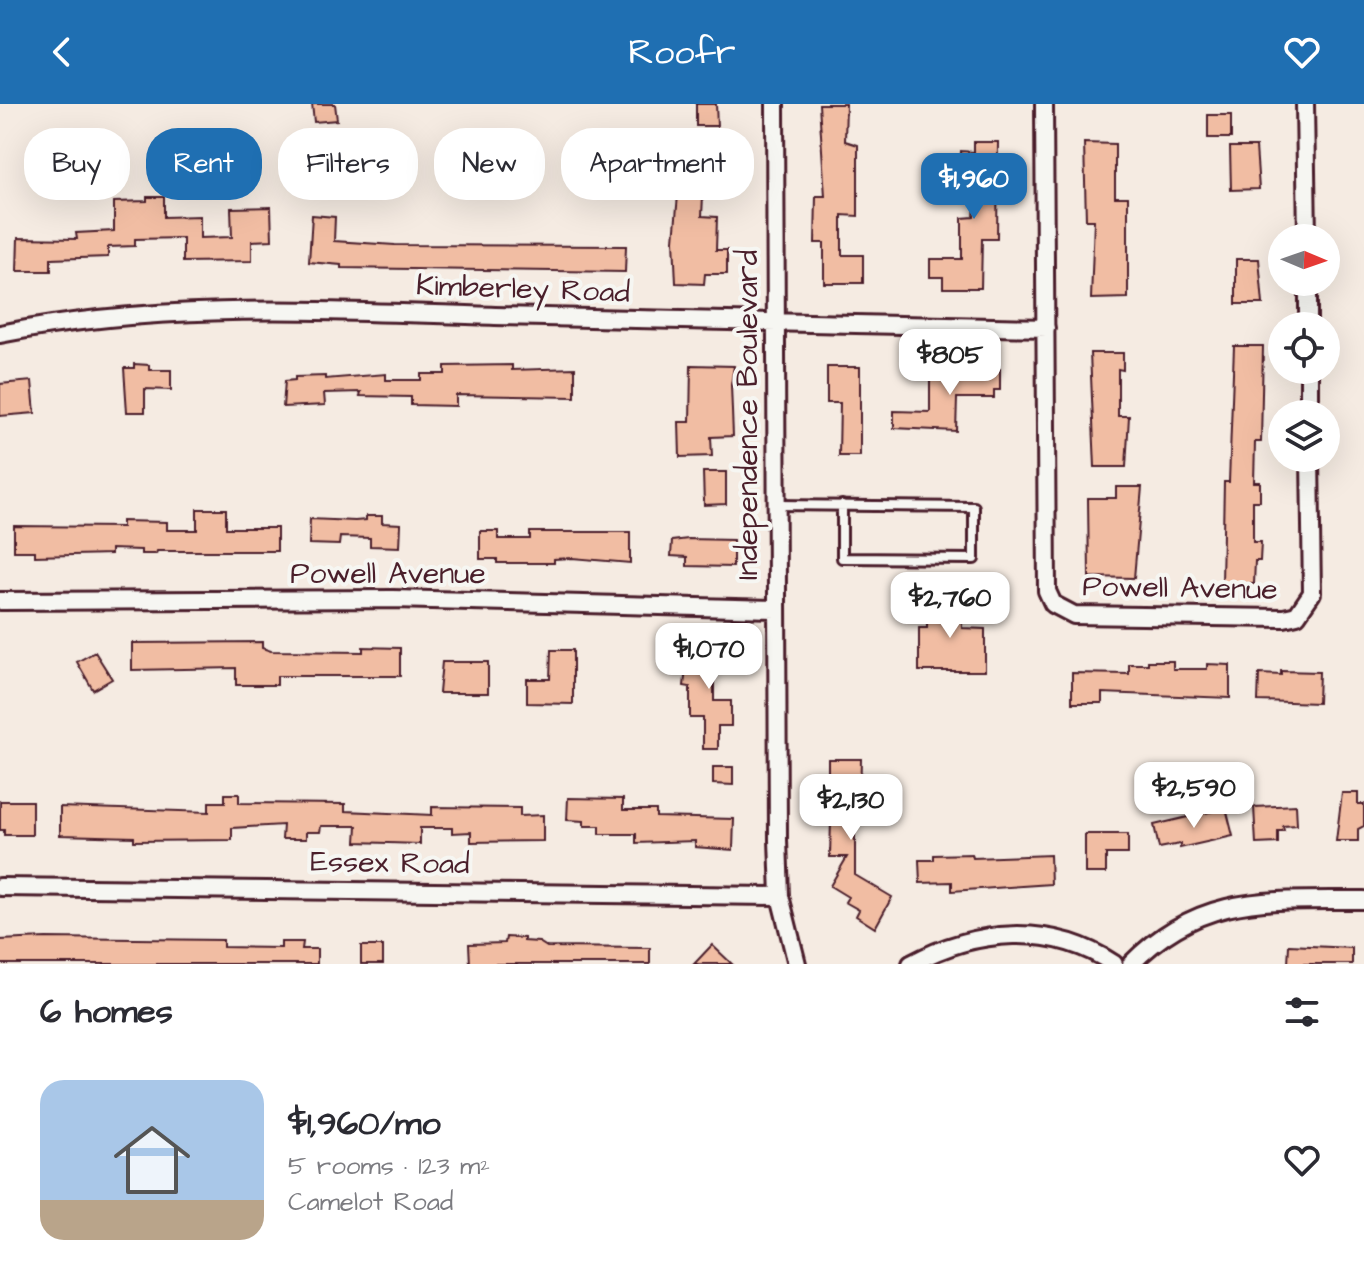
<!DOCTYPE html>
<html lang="en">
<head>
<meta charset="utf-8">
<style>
  body { margin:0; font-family:"Architects Daughter",sans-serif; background:#f2f2f3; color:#2b2b33; height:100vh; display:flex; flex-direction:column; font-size:30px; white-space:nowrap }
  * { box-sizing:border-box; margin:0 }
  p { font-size:26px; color:#7c7c81 }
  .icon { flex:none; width:44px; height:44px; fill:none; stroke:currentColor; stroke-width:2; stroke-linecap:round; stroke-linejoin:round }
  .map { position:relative; height:860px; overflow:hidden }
  .sheet { display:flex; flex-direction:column; background:#fff; flex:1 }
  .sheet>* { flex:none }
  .hud { position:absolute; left:24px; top:24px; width:800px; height:72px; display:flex; gap:16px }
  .needle { width:52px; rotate:92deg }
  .tools { position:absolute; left:1268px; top:120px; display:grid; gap:16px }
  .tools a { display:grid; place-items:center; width:72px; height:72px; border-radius:50%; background:#fff; box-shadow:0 8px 32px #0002; font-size:40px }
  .price { position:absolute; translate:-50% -68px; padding:0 18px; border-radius:16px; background:#fff; color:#222; font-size:26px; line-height:52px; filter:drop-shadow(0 2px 4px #0008) }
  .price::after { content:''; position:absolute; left:50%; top:48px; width:24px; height:18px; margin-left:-12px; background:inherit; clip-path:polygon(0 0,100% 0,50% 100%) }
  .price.on { background:#1f6fb2; color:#fff }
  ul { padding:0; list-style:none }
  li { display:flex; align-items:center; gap:24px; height:200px; padding:0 40px }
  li+li { border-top:2px solid #e1e1e2 }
  li span { display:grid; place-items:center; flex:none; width:224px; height:160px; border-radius:24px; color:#555 }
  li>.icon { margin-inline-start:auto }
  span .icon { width:96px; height:96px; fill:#fffc; stroke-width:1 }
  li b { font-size:34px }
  h2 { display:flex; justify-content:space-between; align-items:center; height:96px; padding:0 40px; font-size:34px }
  .pill { padding:0 28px; border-radius:32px; background:#fff; box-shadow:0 8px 32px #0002; font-size:28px; line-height:72px }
  .pill.on { background:#1f6fb2; color:#fff }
  header { display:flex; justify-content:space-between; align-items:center; height:104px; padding:0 40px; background:#1f6fb2; color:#fff; font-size:36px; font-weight:600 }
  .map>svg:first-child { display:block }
  .building { fill:#f1bda3; stroke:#4a1f2b; stroke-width:2 }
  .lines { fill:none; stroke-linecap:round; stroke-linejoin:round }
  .service-casing { stroke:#4a1f2b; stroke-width:14 }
  .minor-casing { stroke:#4a1f2b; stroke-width:22 }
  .service { stroke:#f6f6f2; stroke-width:8 }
  .minor { stroke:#f6f6f2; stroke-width:16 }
  .labels { text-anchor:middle; stroke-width:8; stroke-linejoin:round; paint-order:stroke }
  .street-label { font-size:30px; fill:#4a1f2b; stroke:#f6f6f2 }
</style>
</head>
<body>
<header><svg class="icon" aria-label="back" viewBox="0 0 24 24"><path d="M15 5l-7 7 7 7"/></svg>Roofr<svg class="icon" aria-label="heart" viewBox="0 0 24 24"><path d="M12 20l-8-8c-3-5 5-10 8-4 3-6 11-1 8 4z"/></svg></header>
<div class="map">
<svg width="1364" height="860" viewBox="0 0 1364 860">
  <rect width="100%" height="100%" fill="#f5ebe2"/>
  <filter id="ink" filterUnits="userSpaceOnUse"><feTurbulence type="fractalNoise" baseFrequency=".0125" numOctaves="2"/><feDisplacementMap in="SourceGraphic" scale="16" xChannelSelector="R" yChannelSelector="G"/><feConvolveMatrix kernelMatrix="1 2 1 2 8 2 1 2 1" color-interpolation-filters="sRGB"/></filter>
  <g filter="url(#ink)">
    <path class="building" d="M312,0H335L337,16L314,18Z
      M696,0H716L717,22H696Z
      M819,0H846L845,37L858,41V112L842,111V151H863V179H824V139H815L816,92H825Z
      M1208,11H1231V34H1208Z
      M974,38H998L997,135H982L981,184H943V173H930V155H962V114L974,113L978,66L960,65L961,47L974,48Z
      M1084,39L1115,40V93H1128V194L1091,195L1094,116H1086Z
      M1230,43H1256L1259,85L1231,86Z
      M678,91L703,92L702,112L717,113L716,146H727V170H705L704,180L676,179L674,136Z
      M147,93H164V113L200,112V134L232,133L231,104L271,103L272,136L252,137V157L183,158V134L135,135V142L108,143V153L51,155V167H17L18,134L77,135L76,129L114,127V98L147,97Z
      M312,111L335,113L334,137L395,141L626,142L625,168L341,164V161L309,158Z
      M1236,155H1259L1263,200H1236Z
      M1234,242H1263L1261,338H1255L1254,378H1260V397H1253V438H1261L1260,457H1255L1254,480L1222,479L1224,378H1229Z
      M1090,249H1123V266L1118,265V312H1129L1126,363H1095Z
      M134,260L149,261V266H171V286L145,285V308H127L124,264H134Z
      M512,261V266L575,264V293L456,291V302L411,301V293L360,292L361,288L324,289L325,301L283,303L285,277L295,276V273L325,272V275L386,270V276H421V270H445V262Z
      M691,261L734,262L731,281L733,332L711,333L712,352L680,353L679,318H690Z
      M827,263H860V352H839L840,299H827Z
      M930,264L1000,265V286H994V294H957L956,327L894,324V307L930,308Z
      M32,277L35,309L0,312V280Z
      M703,368H726V400L704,401Z
      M1116,383H1142L1134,474L1089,473L1088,394H1116Z
      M197,405H226V424H277V447H157L156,450H141V446L111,445V450L35,452V447H14V422L122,423V417L167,418V426H197Z
      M366,412H382V419L401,420L400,443L370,442V434L340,433L339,441L309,440L310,415L355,417L366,416Z
      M480,427H498V435H530V428H630V459L572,454L554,455V459H497V455H480Z
      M688,435L733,436V463L687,462V453L671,452L672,437Z
      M927,495H962V524L985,525V567H919V524H927Z
      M262,538V544L271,547L363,548V543L400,544V572H277V581H236V564L132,566V539Z
      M551,546H573V600L527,599V575H550Z
      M688,547H741V566L714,565V597H731V622H718V645H703V614H690V583L684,582Z
      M95,548L112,575L93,586L77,558Z
      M1148,557H1173V565H1207V560L1230,561V594L1102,589V599H1072V569L1129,570V560H1148Z
      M442,558H488V589H439Z
      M1281,567L1319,568L1318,599L1258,597L1259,570L1281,571Z
      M828,655H861L860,697H855V771L892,793L875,824L856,812L859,806L845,798L848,793L830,782L847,753H830L832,679H828Z
      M713,663H733V681L713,680Z
      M1342,689H1358V700H1364V722L1358,725V737H1336Z
      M225,690H239V699L345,700V707L432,711V703L520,704V712L543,711V737L471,738V728L452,729V724H420V740L356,738L357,722H321L320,728H306V735H282L283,721L232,724V736L134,737V733L60,731V703L209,708V698H225Z
      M568,694L623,695V706H656V713L734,715L733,746L695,743V737L636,739V730H600V722H584V717L567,716Z
      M0,697H32V731H4V726H0Z
      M1296,701L1297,721L1283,722L1284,727H1278V739L1256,740L1254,703Z
      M1226,704L1233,732L1180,744V740L1159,744L1154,721Z
      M1085,730H1128V750H1106V769H1085Z
      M972,750L973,754L1050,751L1051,780L952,787V778L920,779L919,756H934V751Z
      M506,833L524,834V837L539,838L547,843L650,844V860H470L469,840L505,839Z
      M46,834L223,836V843L281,844V838H303L302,845H317V860H0V836Z
      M712,841L732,860H694Z
      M1289,841L1352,844V860H1288Z
      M361,842H383V860H361Z"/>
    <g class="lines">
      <g class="service-casing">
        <path id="service" d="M776,401L974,403V455L842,454V401"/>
      </g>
      <g class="minor-casing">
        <path id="minor" d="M775,0L778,736L780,792L797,860
          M1044,0L1047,487L1053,500L1074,511L1284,514L1297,511L1312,489L1310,354
          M1305,0L1307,134
          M1308,178V222
          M0,230C162,197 330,207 495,212C678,217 862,221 1046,224
          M1309,266V310
          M0,497L393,495L776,505
          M0,783L780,792
          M911,860C975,825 1051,818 1114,860
          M1131,860C1201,788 1271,797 1364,796"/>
      </g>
      <use href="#service" class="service"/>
      <use href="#minor" class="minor"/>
    </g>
  </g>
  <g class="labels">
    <g class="street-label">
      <text transform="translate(523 184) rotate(2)" y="10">Kimberley Road</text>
      <text transform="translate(747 311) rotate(-90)" y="10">Independence Boulevard</text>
      <text x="388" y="479">Powell Avenue</text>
      <text transform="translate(1180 483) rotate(1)" y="10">Powell Avenue</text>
      <text transform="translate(390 758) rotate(1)" y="10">Essex Road</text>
    </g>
  </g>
</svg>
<div class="tools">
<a><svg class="needle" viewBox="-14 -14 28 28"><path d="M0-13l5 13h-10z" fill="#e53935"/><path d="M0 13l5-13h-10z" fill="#7c7c81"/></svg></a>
<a><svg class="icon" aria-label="locate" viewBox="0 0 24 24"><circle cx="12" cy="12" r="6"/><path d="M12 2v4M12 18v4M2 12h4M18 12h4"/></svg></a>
<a><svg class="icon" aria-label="layers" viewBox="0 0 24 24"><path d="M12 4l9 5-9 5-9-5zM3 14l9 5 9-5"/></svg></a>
</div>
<b class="price on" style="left:974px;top:117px">$1,960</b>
<b class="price" style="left:950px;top:293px">$805</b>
<b class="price" style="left:950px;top:536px">$2,760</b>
<b class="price" style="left:709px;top:587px">$1,070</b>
<b class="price" style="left:1194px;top:726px">$2,590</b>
<b class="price" style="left:851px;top:738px">$2,130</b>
<div class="hud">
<a class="pill">Buy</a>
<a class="pill on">Rent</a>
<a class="pill">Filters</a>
<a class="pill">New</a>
<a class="pill">Apartment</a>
</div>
</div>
<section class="sheet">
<h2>6 homes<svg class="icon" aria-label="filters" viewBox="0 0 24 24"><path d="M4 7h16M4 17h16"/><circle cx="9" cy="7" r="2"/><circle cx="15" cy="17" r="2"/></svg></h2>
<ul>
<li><span style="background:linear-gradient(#a9c7e8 75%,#b9a48a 0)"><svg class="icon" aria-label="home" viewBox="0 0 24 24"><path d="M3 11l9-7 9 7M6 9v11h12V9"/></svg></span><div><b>$1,960/mo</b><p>5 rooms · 123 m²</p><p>Camelot Road</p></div><svg class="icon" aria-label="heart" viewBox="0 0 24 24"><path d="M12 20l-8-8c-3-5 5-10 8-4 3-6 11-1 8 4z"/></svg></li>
</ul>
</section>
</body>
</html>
